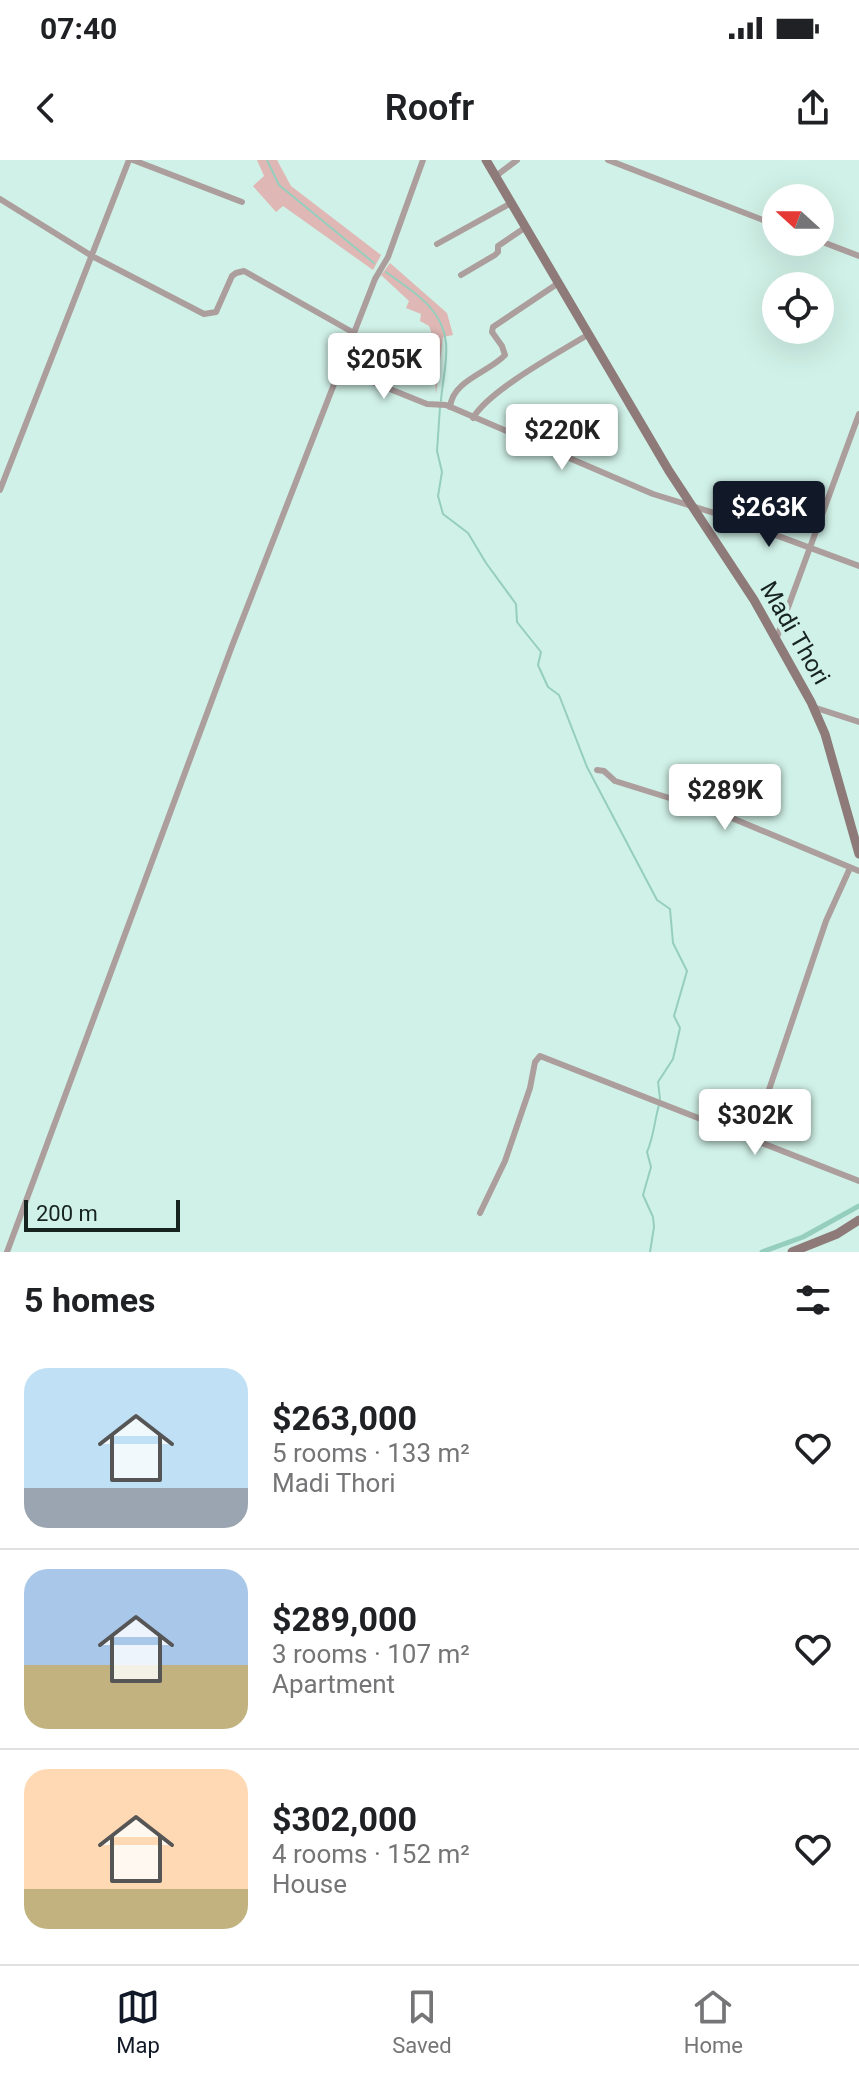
<!DOCTYPE html>
<html lang="en">
<head>
<meta charset="utf-8">
<style>
  body { margin:0; font-family:Roboto,sans-serif; background:#f2f2f2; color:#202124; height:100vh; display:flex; flex-direction:column; font-size:30px; white-space:nowrap }
  * { box-sizing:border-box; margin:0 }
  p { font-size:26px; color:#757577 }
  .icon { flex:none; width:44px; height:44px; fill:none; stroke:currentColor; stroke-width:2; stroke-linecap:round; stroke-linejoin:round }
  .map { position:relative; height:1092px; overflow:hidden }
  .sheet { display:flex; flex-direction:column; background:#fff; flex:1 }
  .sheet>* { flex:none }
  .needle { width:52px; rotate:291deg }
  .tools { position:absolute; left:762px; top:24px; display:grid; gap:16px }
  .tools a { display:grid; place-items:center; width:72px; height:72px; border-radius:50%; background:#fff; box-shadow:0 8px 32px #0002; font-size:40px }
  .scale { position:absolute; left:24px; bottom:20px; width:156px; box-sizing:border-box; padding-left:8px; border:4px solid #17231f; border-top:0; font-size:22px; line-height:28px; white-space:nowrap; color:#17231f; -webkit-text-stroke:6px #d0f1e7; paint-order:stroke }
  .price { position:absolute; translate:-50% -68px; padding:0 18px; border-radius:8px; background:#fff; color:#222; font-size:26px; line-height:52px; filter:drop-shadow(0 2px 4px #0008) }
  .price::after { content:''; position:absolute; left:50%; top:48px; width:24px; height:18px; margin-left:-12px; background:inherit; clip-path:polygon(0 0,100% 0,50% 100%) }
  .price.selected { background:#111827; color:#fff }
  ul { padding:0; list-style:none }
  li { display:flex; align-items:center; gap:24px; height:200px; padding:0 24px }
  li+li { border-top:2px solid #e0e0e0 }
  li span { display:grid; place-items:center; flex:none; width:224px; height:160px; border-radius:24px; color:#555 }
  li>.icon { margin-inline-start:auto }
  span .icon { width:96px; height:96px; fill:#fffc; stroke-width:1 }
  li b { font-size:34px }
  h2 { display:flex; justify-content:space-between; align-items:center; height:96px; padding:0 24px; font-size:34px }
  .status { display:flex; justify-content:space-between; align-items:center; height:56px; padding:0 40px; background:#fff; direction:ltr }
  .status svg { height:22px; fill:currentColor }
  header { display:flex; justify-content:space-between; align-items:center; height:104px; padding:0 24px; background:#fff; font-size:36px; font-weight:600 }
  .dock { display:flex; justify-content:space-around; align-items:center; height:112px; border-top:2px solid #e0e0e0; background:#fff; font-size:22px; color:#757577 }
  .dock a { display:grid; justify-items:center; gap:4px }
  .dock .selected { color:#111827 }
  .map>svg:first-child { display:block }
  .green { fill:#dfb8b5 }
  .lines { fill:none; stroke-linecap:round; stroke-linejoin:round }
  .stream { stroke:#95cebd; stroke-width:2 }
  .canal { stroke:#95cebd; stroke-width:5 }
  .street { stroke:#ac9e9d; stroke-width:6 }
  .secondary { stroke:#8e7a79; stroke-width:9 }
  .labels { text-anchor:middle; stroke-width:8; stroke-linejoin:round; paint-order:stroke }
  .street-label { font-size:24px; fill:#17231f; stroke:#d0f1e7 }
</style>
</head>
<body>
<div class="status"><b>07:40</b><svg viewBox="0 0 49 12"><path d="M0 12V9h3v3zM5 12V6h3v6zM10 12V3h3v9zM15 12V0h3v12zM26 1h20v11H26zM47 4h2v5h-2z"/></svg></div>
<header><svg class="icon" aria-label="back" viewBox="0 0 24 24"><path d="M15 5l-7 7 7 7"/></svg>Roofr<svg class="icon" aria-label="share" viewBox="0 0 24 24"><path d="M12 15V3M7 8l5-5 5 5M5 13v7h14v-7"/></svg></header>
<div class="map">
<svg width="859" height="1092" viewBox="0 0 859 1092">
  <rect width="100%" height="100%" fill="#d0f1e7"/>
  <path class="green" d="M257,0H277L291,26L381,95L373,110L283,46L276,52L253,26L264,16Z
    M390,103L447,153L453,175L443,177L436,234L431,171L429,166L420,161L421,154L406,148L409,141L381,115Z"/>
  <g class="lines">
    <path class="stream" d="M267,0L279,25L374,103
      M386,112C412,131 443,148 446,183C448,201 442,223 441,241
      M440,247L437,291L442,312L438,336L443,354L468,373L486,403L516,444L517,462L541,492L538,505L548,527L559,535L587,607L657,740L670,749L673,783L687,811L674,856L680,868L673,899L658,922L660,939
      M650,1092L654,1067L653,1057L643,1035L651,1007L647,992C654,976 654,962 659,945"/>
    <path class="canal" d="M762,1092L803,1077L859,1046"/>
    <path class="street" d="M133,0L242,42
      M608,0L776,65
      M496,16L517,0
      M0,39L92,96L204,154L216,152L232,116L236,113L244,111L354,173
      M820,81L859,96
      M437,84L511,43
      M461,115L495,95L498,92V86L526,67
      M340,209L427,244L446,245L653,334L724,356L859,406
      M450,247C453,220 488,213 505,195L502,186L492,172L493,167L557,124
      M473,258C489,230 560,192 589,174
      M0,330L129,0
      M776,480L859,254
      M813,547L859,562
      M597,610L604,611L615,621L727,656L859,711
      M752,980L826,761L850,708
      M480,1053L505,1001L530,928L535,902L540,896L859,1021
      M7,1092L232,486L375,119L388,97L423,0"/>
    <path class="secondary" d="M486,0L669,311L754,440L811,542L825,574L859,694
      M792,1092L837,1074L859,1060"/>
  </g>
  <g class="labels">
    <g class="street-label">
      <text transform="translate(795 473) rotate(60)" y="8">Madi Thori</text>
    </g>
  </g>
</svg>
<div class="tools">
<a><svg class="needle" viewBox="-14 -14 28 28"><path d="M0-13l5 13h-10z" fill="#e53935"/><path d="M0 13l5-13h-10z" fill="#757577"/></svg></a>
<a><svg class="icon" aria-label="locate" viewBox="0 0 24 24"><circle cx="12" cy="12" r="6"/><path d="M12 2v4M12 18v4M2 12h4M18 12h4"/></svg></a>
</div>
<div class="scale">200 m</div>
<b class="price" style="left:384px;top:241px">$205K</b>
<b class="price" style="left:562px;top:312px">$220K</b>
<b class="price selected" style="left:769px;top:389px">$263K</b>
<b class="price" style="left:725px;top:672px">$289K</b>
<b class="price" style="left:755px;top:997px">$302K</b>
</div>
<section class="sheet">
<h2>5 homes<svg class="icon" aria-label="filters" viewBox="0 0 24 24"><path d="M4 7h16M4 17h16"/><circle cx="9" cy="7" r="2"/><circle cx="15" cy="17" r="2"/></svg></h2>
<ul>
<li><span style="background:linear-gradient(#bfe0f5 75%,#9aa5b1 0)"><svg class="icon" aria-label="home" viewBox="0 0 24 24"><path d="M3 11l9-7 9 7M6 9v11h12V9"/></svg></span><div><b>$263,000</b><p>5 rooms · 133 m²</p><p>Madi Thori</p></div><svg class="icon" aria-label="heart" viewBox="0 0 24 24"><path d="M12 20l-8-8c-3-5 5-10 8-4 3-6 11-1 8 4z"/></svg></li>
<li><span style="background:linear-gradient(#a9c7e8 60%,#c2b280 0)"><svg class="icon" aria-label="home" viewBox="0 0 24 24"><path d="M3 11l9-7 9 7M6 9v11h12V9"/></svg></span><div><b>$289,000</b><p>3 rooms · 107 m²</p><p>Apartment</p></div><svg class="icon" aria-label="heart" viewBox="0 0 24 24"><path d="M12 20l-8-8c-3-5 5-10 8-4 3-6 11-1 8 4z"/></svg></li>
<li><span style="background:linear-gradient(#ffd9b3 75%,#c2b280 0)"><svg class="icon" aria-label="home" viewBox="0 0 24 24"><path d="M3 11l9-7 9 7M6 9v11h12V9"/></svg></span><div><b>$302,000</b><p>4 rooms · 152 m²</p><p>House</p></div><svg class="icon" aria-label="heart" viewBox="0 0 24 24"><path d="M12 20l-8-8c-3-5 5-10 8-4 3-6 11-1 8 4z"/></svg></li>
</ul>
</section>
<nav class="dock">
<a class="selected"><svg class="icon" aria-label="map" viewBox="0 0 24 24"><path d="M3 6l6-2 6 2 6-2v14l-6 2-6-2-6 2zM9 4v14M15 6v14"/></svg>Map</a>
<a><svg class="icon" aria-label="saved" viewBox="0 0 24 24"><path d="M7 4h10v16l-5-4-5 4z"/></svg>Saved</a>
<a><svg class="icon" aria-label="home" viewBox="0 0 24 24"><path d="M3 11l9-7 9 7M6 9v11h12V9"/></svg>Home</a>
</nav>
</body>
</html>
